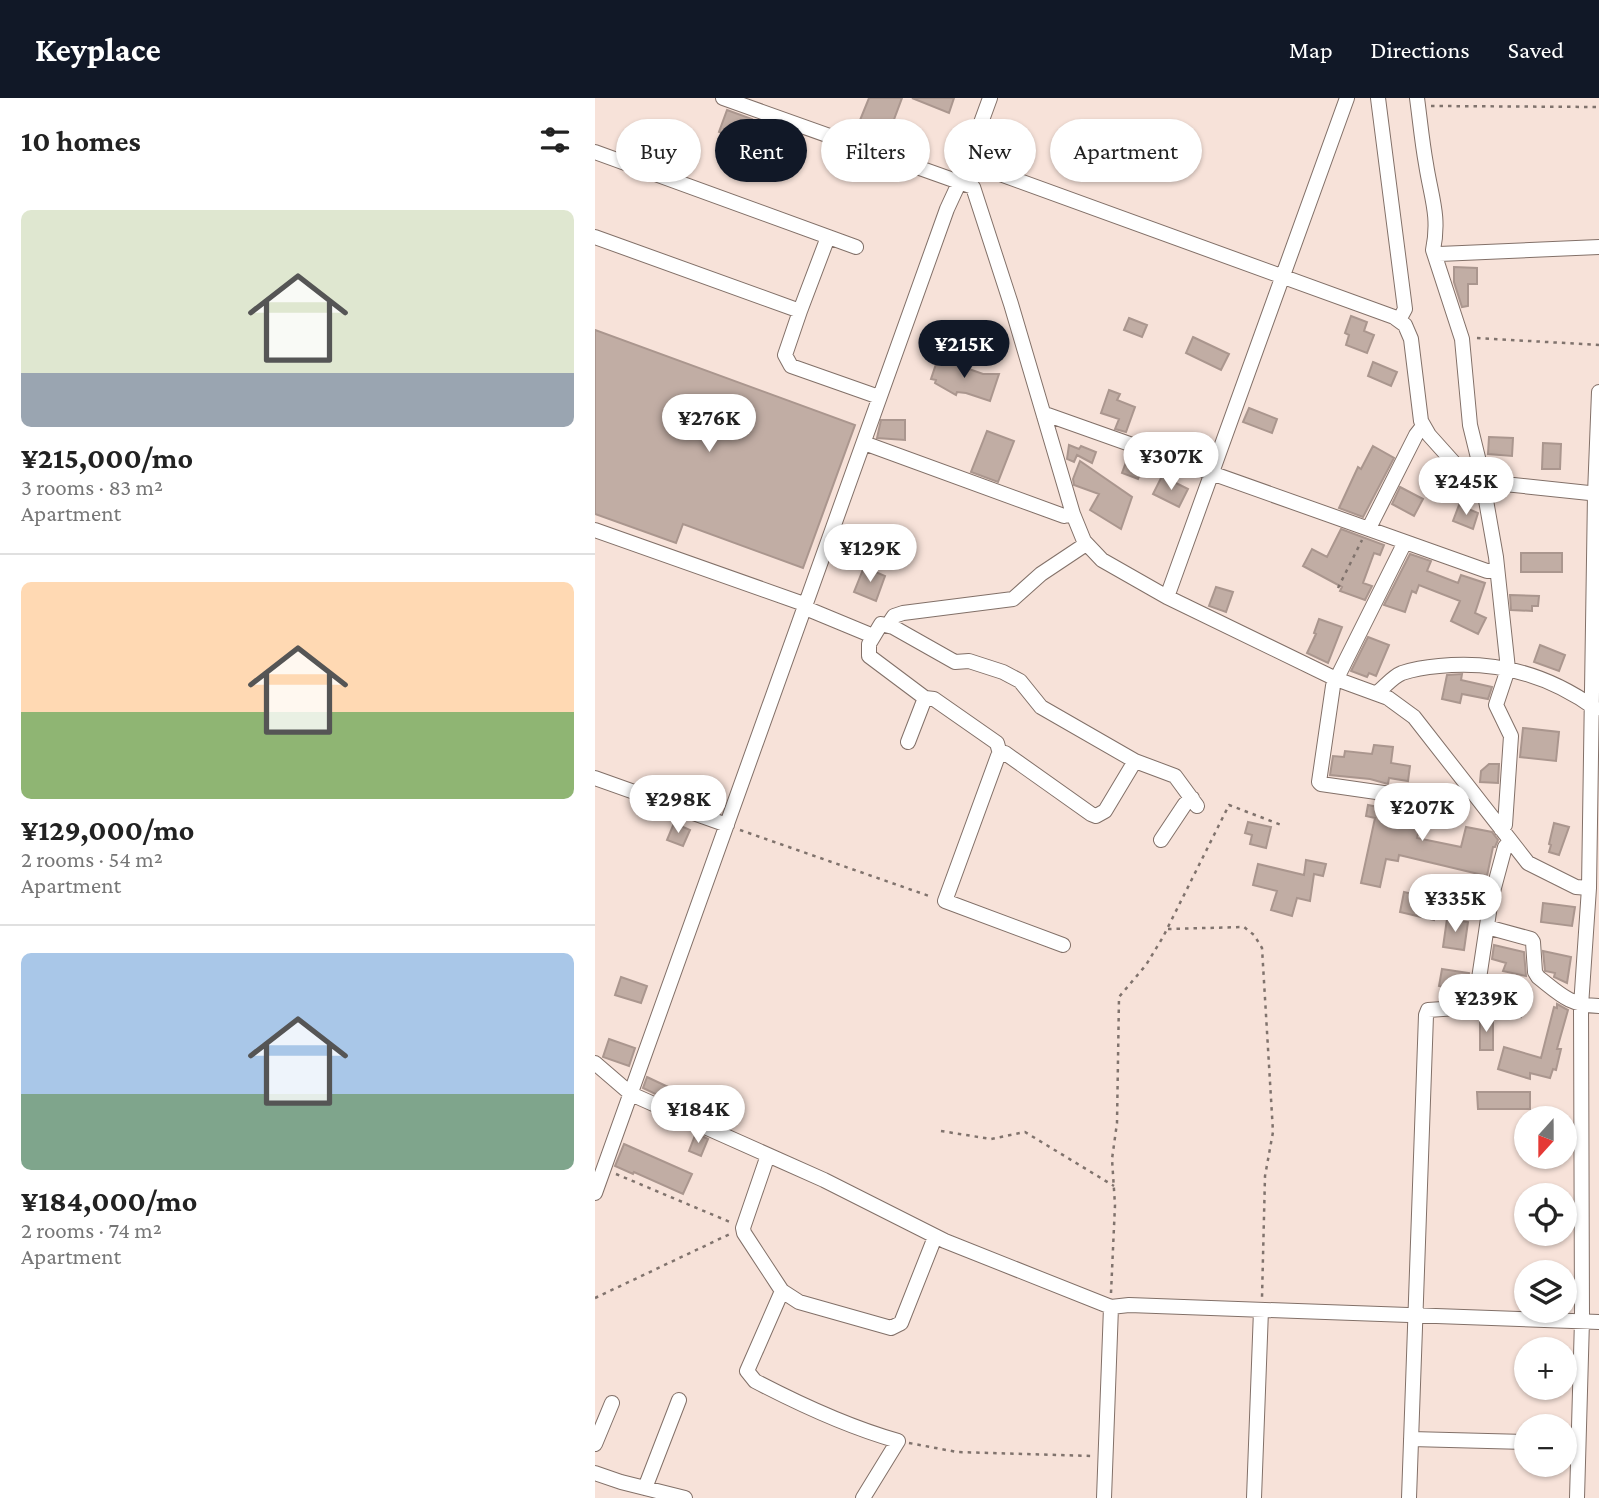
<!DOCTYPE html>
<html lang="en">
<head>
<meta charset="utf-8">
<style>
  body { margin:0; font-family:"Crimson Pro",serif; background:#f2f2f2; color:#222; height:100vh; display:flex; flex-direction:column; font-size:26px; white-space:nowrap }
  * { box-sizing:border-box; margin:0 }
  p { font-size:23px; color:#767676 }
  .icon { flex:none; width:38px; height:38px; fill:none; stroke:currentColor; stroke-width:2; stroke-linecap:round; stroke-linejoin:round }
  .map { position:relative; flex:1; overflow:hidden }
  .details { display:flex; flex-direction:column; background:#fff; width:595px }
  .details>* { flex:none }
  .guide { position:absolute; left:21px; top:21px; width:665px; height:63px; display:flex; gap:14px }
  .needle { width:46px; rotate:201deg }
  .buttons { position:absolute; left:919px; top:1008px; display:grid; gap:14px }
  .buttons a { display:grid; place-items:center; width:63px; height:63px; border-radius:50%; background:#fff; box-shadow:0 2px 5px #0004; font-size:35px }
  .price { position:absolute; translate:-50% -60px; padding:0 16px; border-radius:24px; background:#fff; color:#222; font-size:23px; line-height:46px; filter:drop-shadow(0 2px 4px #0008) }
  .price::after { content:''; position:absolute; left:50%; top:42px; width:21px; height:16px; margin-left:-10px; background:inherit; clip-path:polygon(0 0,100% 0,50% 100%) }
  .price.selected { background:#111827; color:#fff }
  ul { padding:0; list-style:none }
  li { display:grid; align-content:center; gap:14px; height:371px; padding:0 21px }
  li+li { border-top:2px solid #e0e0e0 }
  li span { display:grid; place-items:center; height:217px; border-radius:10px; color:#555 }
  li>.icon { margin-inline-start:auto }
  span .icon { width:126px; height:126px; fill:#fffc; stroke-width:1 }
  li b { font-size:30px }
  h2 { display:flex; justify-content:space-between; align-items:center; height:84px; padding:0 21px; font-size:30px }
  .chip { padding:0 24px; border-radius:32px; background:#fff; box-shadow:0 2px 5px #0004; font-size:24px; line-height:63px }
  .chip.selected { background:#111827; color:#fff }
  header { display:flex; align-items:center; gap:42px; box-sizing:border-box; height:98px; padding:0 35px; background:#111827; color:#fff }
  header strong { font-size:33px }
  nav { display:flex; gap:38px; margin-inline-start:auto; font-size:24px }
  main { display:flex; flex:1; min-height:0 }
  .map>svg:first-child { display:block }
  .building { fill:#c1ada4; stroke:#aa968e; stroke-width:2 }
  .lines { fill:none; stroke-linecap:round; stroke-linejoin:round }
  .minor-casing { stroke:#827068; stroke-width:16 }
  .path { stroke:#80736d; stroke-width:2.5; stroke-dasharray:3.5 5; stroke-linecap:butt }
  .minor { stroke:#fff; stroke-width:14 }
</style>
</head>
<body>
<header>
<strong>Keyplace</strong>
<nav><a>Map</a><a>Directions</a><a>Saved</a></nav>
</header>
<main>
<section class="details">
<h2>10 homes<svg class="icon" aria-label="filters" viewBox="0 0 24 24"><path d="M4 7h16M4 17h16"/><circle cx="9" cy="7" r="2"/><circle cx="15" cy="17" r="2"/></svg></h2>
<ul>
<li><span style="background:linear-gradient(#dfe7d0 75%,#9aa5b1 0)"><svg class="icon" aria-label="home" viewBox="0 0 24 24"><path d="M3 11l9-7 9 7M6 9v11h12V9"/></svg></span><div><b>¥215,000/mo</b><p>3 rooms · 83 m²</p><p>Apartment</p></div></li>
<li><span style="background:linear-gradient(#ffd9b3 60%,#8fb573 0)"><svg class="icon" aria-label="home" viewBox="0 0 24 24"><path d="M3 11l9-7 9 7M6 9v11h12V9"/></svg></span><div><b>¥129,000/mo</b><p>2 rooms · 54 m²</p><p>Apartment</p></div></li>
<li><span style="background:linear-gradient(#a9c7e8 65%,#7fa58c 0)"><svg class="icon" aria-label="home" viewBox="0 0 24 24"><path d="M3 11l9-7 9 7M6 9v11h12V9"/></svg></span><div><b>¥184,000/mo</b><p>2 rooms · 74 m²</p><p>Apartment</p></div></li>
</ul>
</section>
<div class="map">
<svg width="1004" height="1400" viewBox="0 0 1004 1400">
  <rect width="100%" height="100%" fill="#f7e2d9"/>
  <path class="building" d="M274,0H307L291,43L261,32Z
    M317,0H359L354,15Z
    M132,12L157,21L149,43L124,34Z
    M859,169L882,170V186H873V208L867,209L859,184Z
    M756,218L772,224L769,233L779,237L772,255L751,247L754,237L750,235Z
    M534,220L552,227L547,239L529,232Z
    M0,232L260,327L208,470L88,426L81,445L0,416Z
    M598,239L634,256L626,272L591,255Z
    M343,260L388,276H404L395,303L371,295L362,294L361,297L340,285L341,282L336,281Z
    M778,264L802,274L796,288L773,278Z
    M514,292L525,296L522,302L540,309L531,334L520,331L524,321L506,315Z
    M654,310L682,321L677,335L648,324Z
    M286,322H310V342L282,340Z
    M392,333L419,343L403,384L376,374Z
    M894,339L918,340L917,358L893,356Z
    M948,345L966,346L965,371H947Z
    M474,347L484,351L486,348L501,354L497,365L482,357L479,364L472,361Z
    M778,348L799,360L768,419L744,410L763,369L766,371Z
    M534,356L550,362L543,381L527,375Z
    M485,363L537,399L526,431L495,412L504,396L479,387L478,381Z
    M567,378L593,391L584,409L558,396Z
    M805,389L828,401L819,418L797,406Z
    M864,407L883,415L878,431L858,423Z
    M746,431L789,447L785,457L779,455L768,485L777,488L770,502L745,493L747,489L708,468L717,451L732,459Z
    M926,455H967V474H926Z
    M815,456L836,463L832,473L863,485L866,477L890,485L880,515L891,520L883,536L856,523L865,503L824,487L821,495L817,493L810,514L789,507Z
    M269,469L290,478L281,503L259,494Z
    M621,489L638,494L631,514L614,508Z
    M915,497L944,498L943,508H937V513L916,512Z
    M724,521L747,529L733,565L712,555L721,536L719,535Z
    M773,539L794,547L781,578L774,575L772,579L756,573Z
    M945,547L970,557L964,573L939,564Z
    M867,576L866,582L897,589L893,601L867,596L865,605L847,601L852,577Z
    M928,630L964,634L961,663L925,659Z
    M779,647L798,649L796,665L815,668L813,683L794,680L793,686L775,681L735,677L738,658L749,659L750,653L777,656Z
    M894,666H904L903,685L885,684L886,673Z
    M825,698L841,701L838,715L828,713L822,740L866,749L871,729L897,734L903,742L900,749H898L892,778L804,757L803,763L791,761L785,789L766,785L780,720L771,718L773,707L812,715L814,708L823,705Z
    M653,724L676,729L671,750L655,746L657,737L650,735Z
    M79,725L95,732L88,748L72,742Z
    M959,725L974,729L964,757L954,754L956,747L954,746Z
    M711,762L731,766L728,778L719,776L715,803L702,800L697,818L676,812L682,793L658,787L663,766L709,777Z
    M809,794L843,802L839,822L805,814Z
    M948,805L980,809L977,828L946,824Z
    M852,821L873,824L869,852L848,849Z
    M899,847L929,854L931,878L908,873L911,865L897,861Z
    M948,853L976,859L972,885L959,879L960,875L950,873Z
    M847,871L874,875L871,893L844,888Z
    M26,879L52,888L46,905L20,897Z
    M906,888L933,897L926,919L899,910Z
    M962,906L973,912L962,951H966L961,972L958,971L955,980L935,975V981L903,971L909,949L946,960L959,909L962,910Z
    M885,920L898,921V952H885Z
    M14,941L40,950L34,968L8,959Z
    M52,979L86,995L81,1006L48,990Z
    M882,994H935V1011H883Z
    M101,1035L113,1041L106,1058L94,1053Z
    M29,1046L97,1076L88,1096L39,1074L38,1076L20,1068Z"/>
  <g class="lines">
    <g class="minor-casing">
      <path id="minor" d="M128,0L378,89L416,206L478,416L489,443L507,462L572,499L741,581L793,600L819,619L933,765L981,789L994,790
        M783,0L810,211L804,222
        M822,0C825,22 827,44 831,66C836,99 845,118 838,152L867,241L875,327L886,372L888,376L902,379
        M0,54L261,149
        M372,64L799,219L810,227L816,241L826,323L834,337L869,376L890,384L1004,396
        M0,139L205,213L190,257L196,268L284,299
        M844,156L1004,149
        M205,213L233,139
        M449,318L453,317L892,473H902
        M269,345L469,418L478,416
        M890,384L889,391L901,459L913,571L901,607L916,638L910,727L906,731
        M774,430L821,337L828,328
        M0,432L209,506
        M810,444L738,588L724,684L726,686L816,699
        M572,499L752,0
        M208,509L278,538
        M293,527L299,518L308,515L418,501L446,476L491,446
        M782,595C791,588 797,579 807,575C819,571 832,569 844,568C902,562 954,577 1001,611
        M313,644L330,600
        M405,656L402,645L339,601L330,600L274,558V546L286,526L298,529L360,564L374,563L408,574L425,583L446,609L540,663L580,678L602,708
        M0,680L132,727
        M566,742L590,706L597,700
        M892,829L936,841L938,844L940,874L943,879C966,897 974,907 1004,908
        M468,847L350,803L403,658L410,655L496,716L501,718L510,713L540,663
        M0,965L36,996L229,1082L350,1143L516,1209L534,1207L1004,1224
        M173,1057L148,1130L149,1135L187,1193L204,1204L296,1230L306,1225L340,1139
        M0,1095C117,767 234,439 352,111L364,85L395,0
        M187,1193L152,1273L160,1283C206,1307 253,1329 303,1343L268,1400
        M816,1341L931,1344
        M0,1346L17,1305
        M0,1375L26,1384L90,1400
        M50,1390L84,1302
        M509,1400L516,1209
        M659,1400L666,1212
        M814,1400L831,917L833,912L877,909L880,907L896,801L910,749L915,743
        M982,1400L987,1222L986,908L994,790L1000,396L1004,294"/>
    </g>
    <path class="path" d="M836,8L1004,9
      M882,240L1004,247
      M743,490L767,442
      M145,732L337,799
      M573,831L649,829L659,837L667,850L678,1034L670,1078L667,1200
      M346,1033L396,1041L430,1034L519,1088
      M21,1076L135,1124
      M516,1195L520,1107L517,1061L522,1025L524,899L551,867L568,839L634,707L689,728
      M0,1200L135,1136
      M314,1345L362,1354L499,1358"/>
    <use href="#minor" class="minor"/>
  </g>
</svg>
<div class="buttons">
<a><svg class="needle" viewBox="-14 -14 28 28"><path d="M0-13l5 13h-10z" fill="#e53935"/><path d="M0 13l5-13h-10z" fill="#767676"/></svg></a>
<a><svg class="icon" aria-label="locate" viewBox="0 0 24 24"><circle cx="12" cy="12" r="6"/><path d="M12 2v4M12 18v4M2 12h4M18 12h4"/></svg></a>
<a><svg class="icon" aria-label="layers" viewBox="0 0 24 24"><path d="M12 4l9 5-9 5-9-5zM3 14l9 5 9-5"/></svg></a>
<a>+</a>
<a>−</a>
</div>
<b class="price selected" style="left:369px;top:282px">¥215K</b>
<b class="price" style="left:114px;top:356px">¥276K</b>
<b class="price" style="left:576px;top:394px">¥307K</b>
<b class="price" style="left:871px;top:419px">¥245K</b>
<b class="price" style="left:275px;top:486px">¥129K</b>
<b class="price" style="left:83px;top:737px">¥298K</b>
<b class="price" style="left:827px;top:745px">¥207K</b>
<b class="price" style="left:860px;top:836px">¥335K</b>
<b class="price" style="left:891px;top:936px">¥239K</b>
<b class="price" style="left:103px;top:1047px">¥184K</b>
<div class="guide">
<a class="chip">Buy</a>
<a class="chip selected">Rent</a>
<a class="chip">Filters</a>
<a class="chip">New</a>
<a class="chip">Apartment</a>
</div>
</div>
</main>
</body>
</html>
